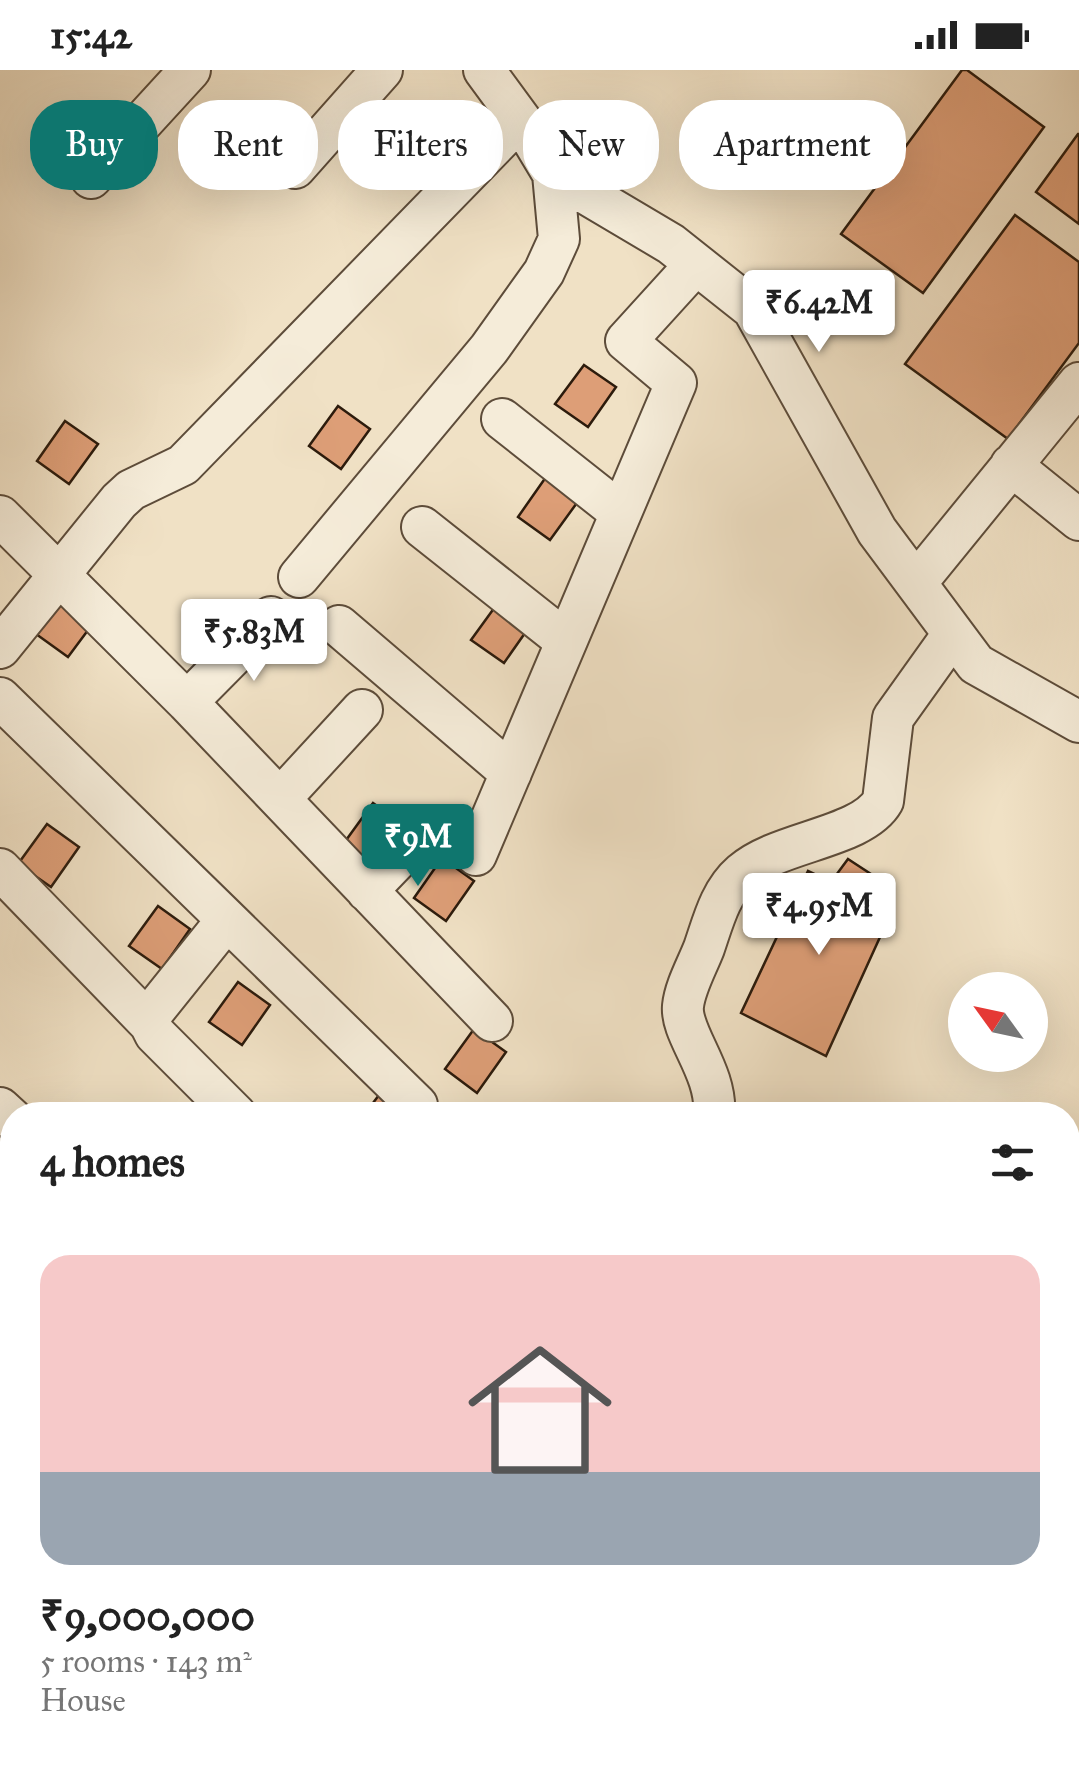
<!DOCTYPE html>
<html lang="en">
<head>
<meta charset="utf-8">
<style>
  body { margin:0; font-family:"IM FELL Great Primer",serif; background:#f6f6f6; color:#222; height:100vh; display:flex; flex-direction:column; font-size:38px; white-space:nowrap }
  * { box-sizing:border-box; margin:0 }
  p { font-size:32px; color:#767676 }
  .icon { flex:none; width:55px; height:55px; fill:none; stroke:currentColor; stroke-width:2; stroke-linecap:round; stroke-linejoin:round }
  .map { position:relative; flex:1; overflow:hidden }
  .sheet { position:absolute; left:0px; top:1032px; width:1080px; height:672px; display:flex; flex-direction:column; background:#fff; border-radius:40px 40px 0 0; box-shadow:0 10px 40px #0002 }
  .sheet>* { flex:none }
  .guide { position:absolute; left:30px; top:30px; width:1020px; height:90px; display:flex; gap:20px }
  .needle { width:65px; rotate:303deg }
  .controls { position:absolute; left:948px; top:902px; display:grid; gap:20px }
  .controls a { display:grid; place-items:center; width:100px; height:100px; border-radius:50%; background:#fff; box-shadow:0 10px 40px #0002; font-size:50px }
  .price { position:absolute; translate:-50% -85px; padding:0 22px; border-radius:10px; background:#fff; color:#222; font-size:32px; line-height:65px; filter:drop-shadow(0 2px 5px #0008) }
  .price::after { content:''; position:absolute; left:50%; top:60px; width:30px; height:22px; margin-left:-15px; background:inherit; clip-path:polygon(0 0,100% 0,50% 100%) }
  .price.on { background:#0f766e; color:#fff }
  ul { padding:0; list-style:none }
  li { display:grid; align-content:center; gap:20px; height:530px; padding:0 40px }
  li span { display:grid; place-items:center; height:310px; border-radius:30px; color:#555 }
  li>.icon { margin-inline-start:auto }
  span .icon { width:180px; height:180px; fill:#fffc; stroke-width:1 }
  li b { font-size:42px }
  h2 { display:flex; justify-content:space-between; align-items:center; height:120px; padding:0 40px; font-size:42px }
  .tag { padding:0 35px; border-radius:40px; background:#fff; box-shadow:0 10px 40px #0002; font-size:35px; line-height:90px }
  .tag.on { background:#0f766e; color:#fff }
  .status { display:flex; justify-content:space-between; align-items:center; height:70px; padding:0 50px; background:#fff; direction:ltr }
  .status svg { height:28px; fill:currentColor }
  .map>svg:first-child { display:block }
  .building { fill:#dd9e77; stroke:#2c1b0c; stroke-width:2.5 }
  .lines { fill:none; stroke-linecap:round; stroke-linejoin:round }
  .minor-casing { stroke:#5d4c3a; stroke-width:44 }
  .minor { stroke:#f5ecd9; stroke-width:40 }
</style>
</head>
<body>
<div class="status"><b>15:42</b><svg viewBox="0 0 49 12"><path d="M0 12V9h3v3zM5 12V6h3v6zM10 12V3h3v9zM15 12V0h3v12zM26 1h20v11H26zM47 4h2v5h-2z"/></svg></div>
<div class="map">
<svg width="1079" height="1703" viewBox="0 0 1079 1703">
  <rect width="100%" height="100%" fill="#f0e1c5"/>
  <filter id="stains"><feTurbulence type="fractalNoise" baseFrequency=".002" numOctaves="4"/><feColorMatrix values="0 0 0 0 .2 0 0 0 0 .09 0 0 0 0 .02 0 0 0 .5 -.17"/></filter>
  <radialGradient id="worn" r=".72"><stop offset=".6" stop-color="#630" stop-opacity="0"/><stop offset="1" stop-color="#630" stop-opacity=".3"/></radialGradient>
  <path class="building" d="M962,0H967L1044,57L923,223L841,164Z
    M1078,64H1079V154L1036,122Z
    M1015,145L1079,192V273L1008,369L905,294Z
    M584,295L616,317L588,357L555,334Z
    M338,336L370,359L341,399L309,376Z
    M65,351L98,374L69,414L37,391Z
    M546,407L579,430L550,470L518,447Z
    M64,525L97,548L68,587L36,564Z
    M500,530L532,553L504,593L471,570Z
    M373,733L405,756L377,796L344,773Z
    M47,754L79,777L51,817L18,794Z
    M442,788L474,811L446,851L414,828Z
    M848,789L880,810L868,834L890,845L826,986L741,943L808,801L831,812Z
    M158,836L190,859L162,899L129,876Z
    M238,912L270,935L242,975L209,952Z
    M474,959L506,982L477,1023L445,999Z
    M379,1025L406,1045H364Z
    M1068,1313L1079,1319V1400L1068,1422Z
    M791,1692H880L873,1703H791L786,1700Z"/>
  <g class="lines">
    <g class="minor-casing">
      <path id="minor" d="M484,0L520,49L553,104L671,174L753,239L877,461L976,594L1079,652
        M295,98L382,0
        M91,108L190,0
        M502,349L621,443
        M1011,395L1079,450
        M0,446L187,632L492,951
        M422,457L566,571
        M299,507L489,279L544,202L559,169L553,104
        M916,513L1079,313
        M339,556L511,703
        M0,578L119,431L131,420L183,395L520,49
        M0,628L417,1035
        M187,632L271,547
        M280,729L362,640
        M476,785L676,313L626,271L696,194
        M0,799L150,954
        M367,821L418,768
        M226,851L153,942L150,954L155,964L236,1045
        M0,1038L12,1049
        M714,1045C718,1002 680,964 683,936C685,917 697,896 704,878C713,852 720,822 742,803C778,771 862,768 883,731L893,648L953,564
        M382,1703L397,1692
        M769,1703L773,1692"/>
    </g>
    <use href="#minor" class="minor"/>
  </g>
  <rect width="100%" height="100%" filter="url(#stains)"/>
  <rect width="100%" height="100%" fill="url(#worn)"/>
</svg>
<div class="controls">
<a><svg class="needle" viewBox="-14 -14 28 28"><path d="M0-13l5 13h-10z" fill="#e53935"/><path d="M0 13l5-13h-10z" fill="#767676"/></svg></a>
</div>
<b class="price" style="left:819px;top:285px">₹6.42M</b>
<b class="price" style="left:254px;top:614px">₹5.83M</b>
<b class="price on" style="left:418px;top:819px">₹9M</b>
<b class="price" style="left:819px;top:888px">₹4.95M</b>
<div class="guide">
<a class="tag on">Buy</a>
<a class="tag">Rent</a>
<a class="tag">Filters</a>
<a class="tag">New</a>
<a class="tag">Apartment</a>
</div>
<section class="sheet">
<h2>4 homes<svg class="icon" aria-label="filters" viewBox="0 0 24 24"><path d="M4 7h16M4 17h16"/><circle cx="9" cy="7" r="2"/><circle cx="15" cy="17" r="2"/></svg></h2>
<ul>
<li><span style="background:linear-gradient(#f6c9c9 70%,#9aa5b1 0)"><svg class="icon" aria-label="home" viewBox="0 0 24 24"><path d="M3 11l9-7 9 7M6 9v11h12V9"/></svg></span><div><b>₹9,000,000</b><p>5 rooms · 143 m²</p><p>House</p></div></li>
</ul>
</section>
</div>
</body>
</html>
